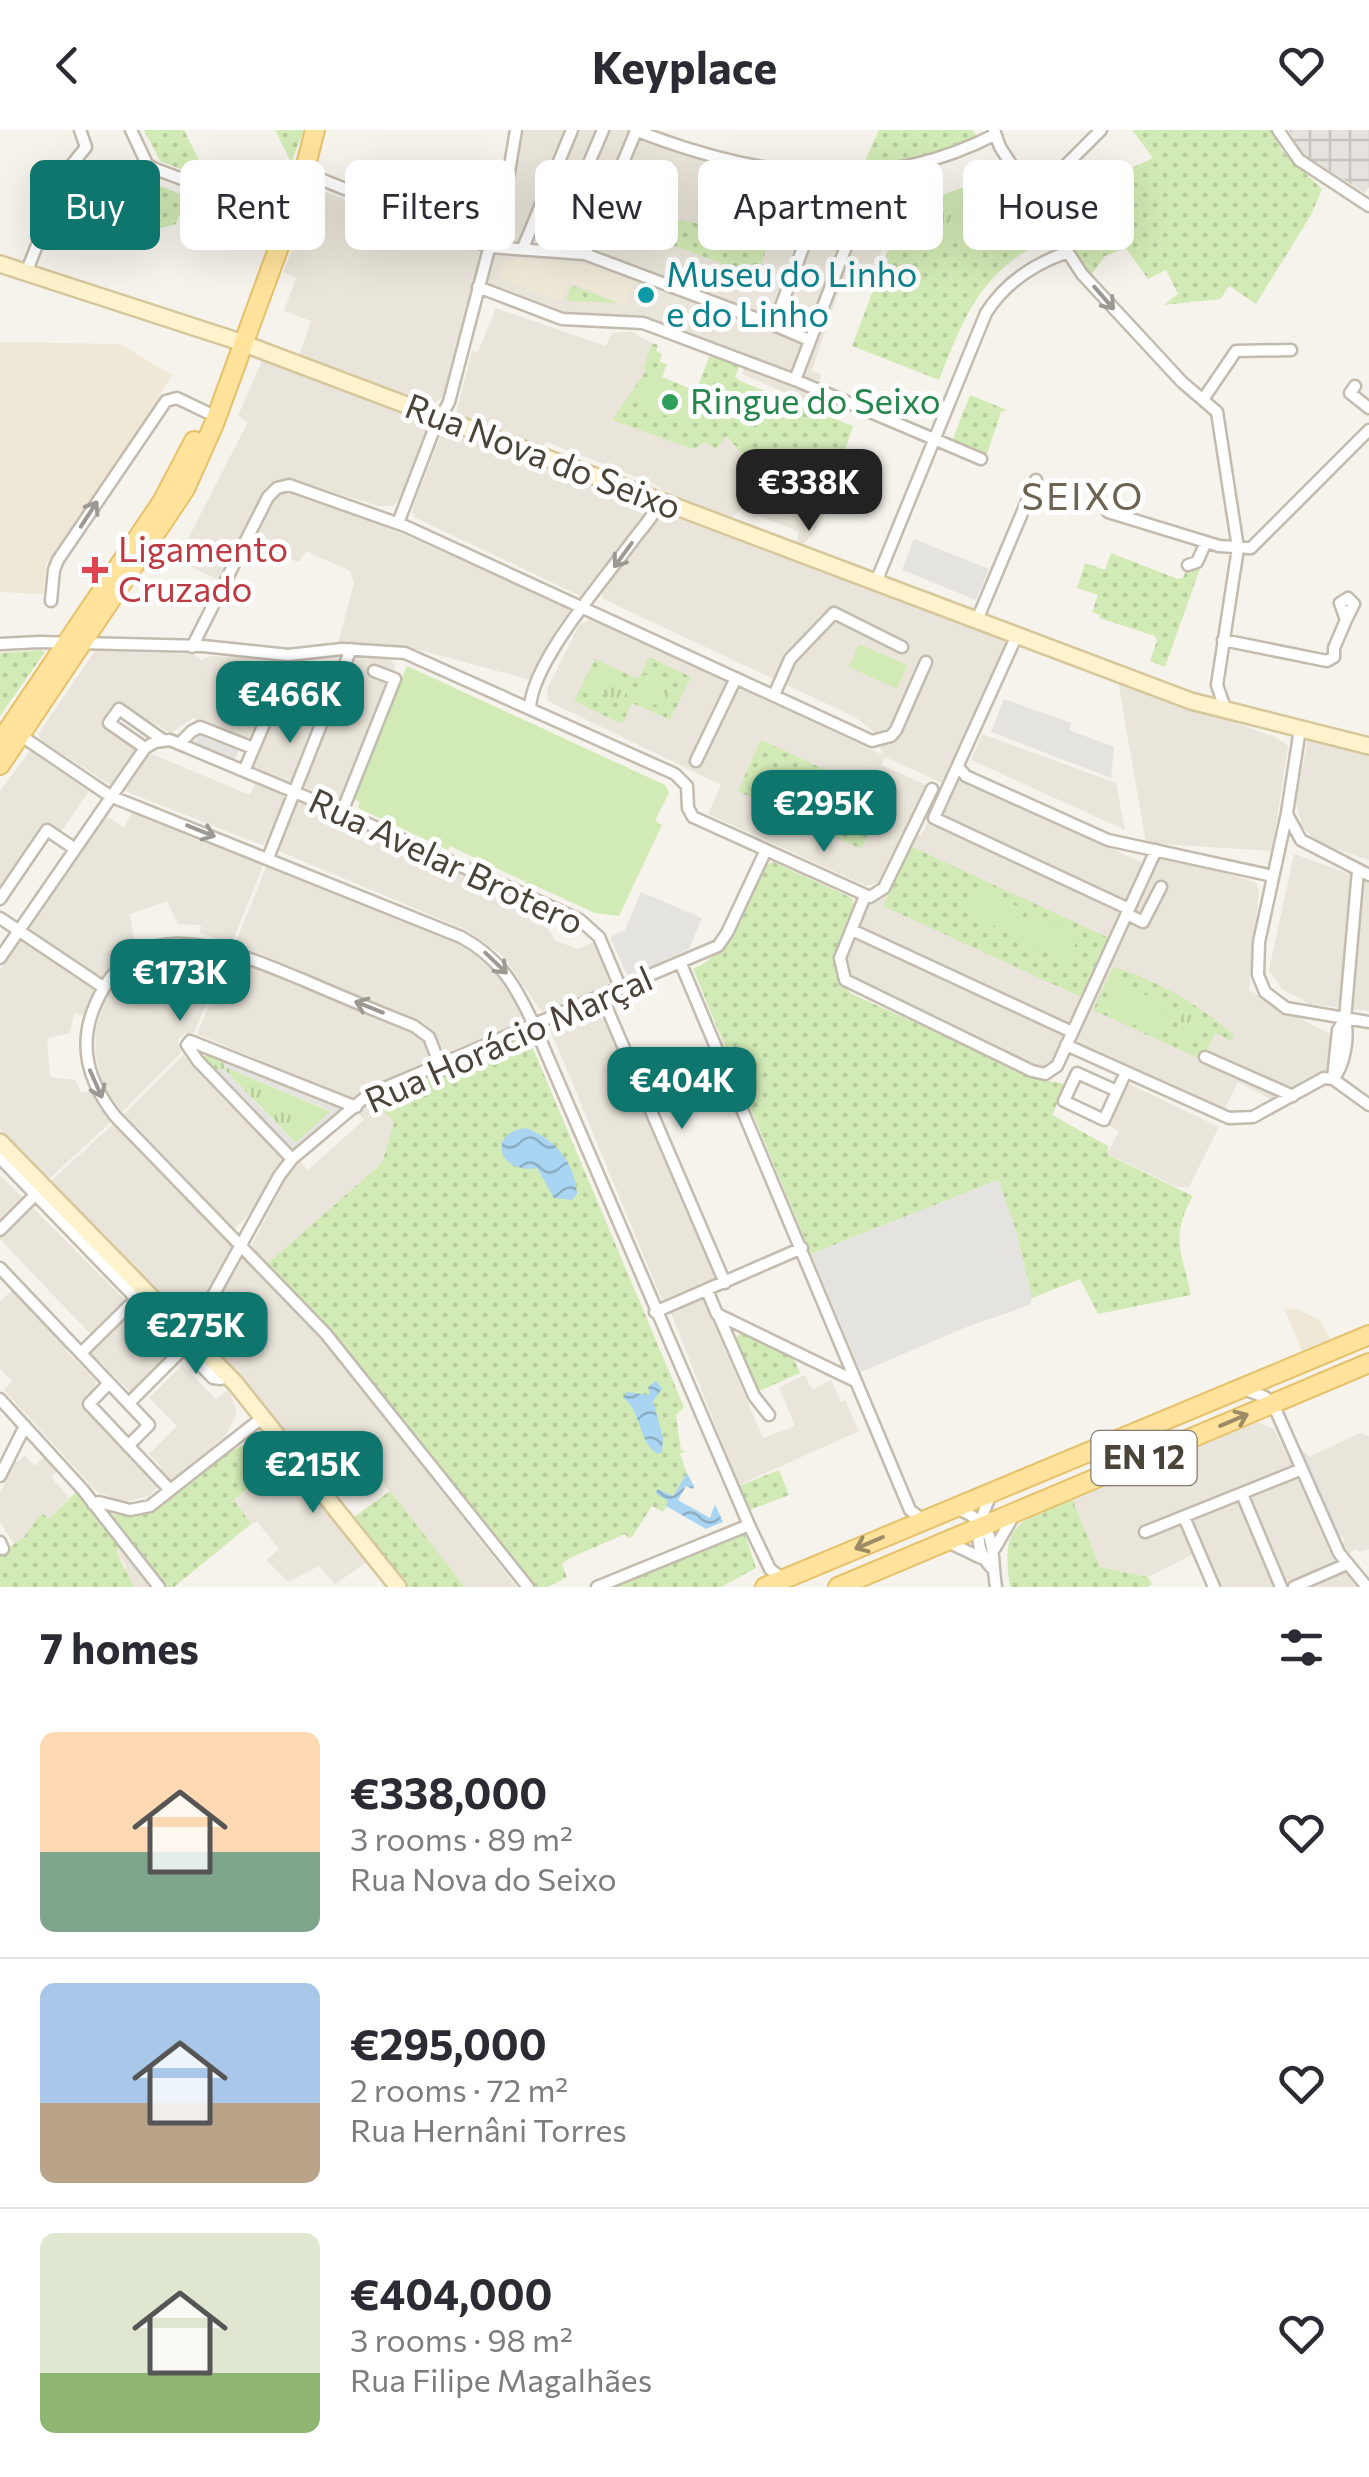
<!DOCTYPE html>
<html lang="en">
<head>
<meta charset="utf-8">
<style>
  body { margin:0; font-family:Commissioner,sans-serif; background:#f2f2f3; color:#2b2b33; height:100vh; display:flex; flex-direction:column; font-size:38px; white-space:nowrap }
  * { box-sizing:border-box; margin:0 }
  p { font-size:32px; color:#7c7c81 }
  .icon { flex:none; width:55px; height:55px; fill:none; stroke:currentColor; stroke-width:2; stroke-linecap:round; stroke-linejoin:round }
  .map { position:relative; height:1457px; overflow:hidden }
  .sheet { display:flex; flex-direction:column; background:#fff; flex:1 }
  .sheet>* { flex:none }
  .top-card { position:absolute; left:30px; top:30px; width:1310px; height:90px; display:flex; gap:20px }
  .price { position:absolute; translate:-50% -85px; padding:0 22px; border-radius:20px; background:#0f766e; color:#fff; font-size:32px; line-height:65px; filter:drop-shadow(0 2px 5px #0008) }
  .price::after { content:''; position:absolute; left:50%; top:60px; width:30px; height:22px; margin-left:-15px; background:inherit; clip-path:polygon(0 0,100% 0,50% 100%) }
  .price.selected { background:#222; color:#fff }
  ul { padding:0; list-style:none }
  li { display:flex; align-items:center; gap:30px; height:250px; padding:0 40px }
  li+li { border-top:2px solid #e1e1e2 }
  li span { display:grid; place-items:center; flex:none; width:280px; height:200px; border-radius:15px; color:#555 }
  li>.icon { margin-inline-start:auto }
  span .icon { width:120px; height:120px; fill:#fffc; stroke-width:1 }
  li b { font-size:42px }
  h2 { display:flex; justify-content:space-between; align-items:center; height:120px; padding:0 40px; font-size:42px }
  .chip { padding:0 35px; border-radius:15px; background:#fff; box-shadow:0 10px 40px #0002; font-size:35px; line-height:90px }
  .chip.selected { background:#0f766e; color:#fff }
  header { display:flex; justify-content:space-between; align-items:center; height:130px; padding:0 40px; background:#fff; font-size:45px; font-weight:700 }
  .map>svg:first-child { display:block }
  .residential { fill:#eae5da }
  .industrial { fill:url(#industrial-grid) }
  .education { fill:#efe8d6 }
  .grass { fill:url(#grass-dots) }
  .park { fill:url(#park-tufts) }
  .pitch { fill:#d2eab5 }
  .parking { fill:#e5e3e0 }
  .water { fill:url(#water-waves) }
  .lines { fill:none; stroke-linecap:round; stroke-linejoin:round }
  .minor-casing { stroke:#c2bbae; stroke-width:15 }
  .secondary-casing { stroke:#d6c79b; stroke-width:20 }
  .primary-casing { stroke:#e6c16a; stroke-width:22 }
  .minor { stroke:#fff; stroke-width:10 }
  .secondary { stroke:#fff3cd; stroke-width:15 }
  .primary { stroke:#ffe39c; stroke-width:18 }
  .oneway { stroke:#9c9892 }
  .oneway2 { stroke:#9c8c66 }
  .culture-dot { fill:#0f9aa8; stroke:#fff; stroke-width:4 }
  .leisure-dot { fill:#2e9e5b; stroke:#fff; stroke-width:4 }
  .health-dot { fill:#e0444e; stroke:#fff; stroke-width:4 }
  .labels { text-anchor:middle; stroke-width:10; stroke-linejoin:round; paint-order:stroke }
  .shield { fill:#fff; stroke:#817c74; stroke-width:2.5 }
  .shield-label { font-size:32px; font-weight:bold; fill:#4b4439 }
  .culture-label { font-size:35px; fill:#0d838f; stroke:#fff; text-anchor:start }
  .leisure-label { font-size:35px; fill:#27864d; stroke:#fff; text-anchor:start }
  .street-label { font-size:35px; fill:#4b4439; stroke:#fff }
  .health-label { font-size:35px; fill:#be3a42; stroke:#fff; text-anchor:start }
  .neighbourhood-label { font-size:38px; letter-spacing:2.5px; fill:#6e6250; stroke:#fff }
</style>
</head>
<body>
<header><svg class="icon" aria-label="back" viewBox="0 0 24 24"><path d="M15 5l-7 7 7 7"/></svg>Keyplace<svg class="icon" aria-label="heart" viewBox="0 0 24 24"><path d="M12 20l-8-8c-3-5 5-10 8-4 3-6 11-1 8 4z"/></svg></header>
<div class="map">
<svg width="1369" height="1457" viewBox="0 0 1369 1457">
  <defs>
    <pattern id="industrial-grid" width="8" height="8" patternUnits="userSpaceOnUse" patternTransform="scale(2.5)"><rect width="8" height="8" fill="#e6e2dd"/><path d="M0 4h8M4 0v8" fill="none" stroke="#c7c3be"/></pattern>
    <pattern id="grass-dots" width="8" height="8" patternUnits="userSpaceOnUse" patternTransform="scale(2.5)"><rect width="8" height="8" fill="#d2eab5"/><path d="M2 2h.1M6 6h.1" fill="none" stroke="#b6ca9c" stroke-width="1.8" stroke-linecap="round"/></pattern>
    <pattern id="park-tufts" width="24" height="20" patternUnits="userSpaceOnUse" patternTransform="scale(2.5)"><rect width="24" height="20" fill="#d2eab5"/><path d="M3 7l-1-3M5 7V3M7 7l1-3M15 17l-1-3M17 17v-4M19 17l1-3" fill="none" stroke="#b6ca9c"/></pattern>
    <pattern id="water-waves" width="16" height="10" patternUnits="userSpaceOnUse" patternTransform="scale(2.5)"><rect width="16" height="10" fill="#a9d4f2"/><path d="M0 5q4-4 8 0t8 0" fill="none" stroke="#8caec5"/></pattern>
  </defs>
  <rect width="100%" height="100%" fill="#f6f3ec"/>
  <path class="residential" d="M516,0H635L692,21L830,46L820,74L890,99L866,161L862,163L841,155L812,240L822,245L809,273L742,244L747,232L652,196L562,189L478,157Z
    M317,59L478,120L480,125L445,265L436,272H424L299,225L311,191L284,181L296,148L283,142Z
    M496,178L606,216L612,203L620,202H632L652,213L643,238L647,240L613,290L689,318L703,312L716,319L725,306L746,328L786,341L835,368L813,403L802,416L796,413L799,402L767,389L741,379L732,388L716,385L667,363L653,353L546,312L543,318L456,284L472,221L478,222Z
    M263,228L425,290L429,300L404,363L393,376H379L289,349L280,350L266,358L217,449L177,430L248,292L238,286Z
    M448,296L655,375L589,470L414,387L412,379L444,298Z
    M286,362L298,363L368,389L572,479L534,551L428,522L388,514L338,513L354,453L350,441L306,421L299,432L252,414L276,366Z
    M657,381L1008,508L950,643L1141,732L1142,743L1054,934L1046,939L852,846L848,828L870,771L882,766L914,703L921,706L944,654L885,627L882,635L930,657L884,751L866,756L708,684L721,655L548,571L547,559L579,495L591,489L883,625L874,602L855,587L603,469L602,463Z
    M95,521L192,524L201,530L212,526L292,530L337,536L340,531L375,527L387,528L396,535L341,672L252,636L261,613L193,588L171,603L120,574L105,595L138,619L112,656L41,610L38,604Z
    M1118,551L1275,607L1288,616L1272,721L1146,713Z
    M982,604L1116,653L1125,700L971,630Z
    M1308,607L1369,622V730L1320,714L1302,697L1296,673Z
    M30,621L89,661L61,702L46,694L0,762V661Z
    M149,623L250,665L256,651L287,663L266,712L262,715L125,661Z
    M297,669L537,776L554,810L578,819L596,811L615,854L548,882L541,881L503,826L466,800L279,721L278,717Z
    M133,680L264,733L232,813L200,803L201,795L178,794L167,771L130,784L134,809L118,818L124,828L102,849L27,799L106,686L124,697Z
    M1159,724L1255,752L1259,760L1249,860L1333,906L1326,945L1274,971L1238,952L1222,984L1072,915Z
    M1294,724L1369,751V881L1310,874L1282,859L1269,840Z
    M267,735L460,813L496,841L521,881L520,888L513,896L445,923L434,902L423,892L235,814Z
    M21,808L96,858L85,886L74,883L70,903L47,908L50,947L75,950L81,962H92L111,992L49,1049L0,999V840Z
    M190,817L227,826L194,903L184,904L178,910L181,923L122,982L102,955L95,922L96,898L105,869L125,843L139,831L160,823Z
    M230,827L411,901L425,908L432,929L366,958L353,969L197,904Z
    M598,878L715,1148L662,1170L550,899Z
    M183,925L284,1031L252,1082L234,1099L124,984Z
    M1127,953L1219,997L1189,1057H1177L1107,1024L1119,1001L1108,995Z
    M374,970L394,992L382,1033L266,1135L254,1122L252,1114L290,1041L300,1032L308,1040L364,990L359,983Z
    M113,994L232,1117L191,1189L183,1188L51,1051Z
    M0,1045L127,1172L92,1206L0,1109Z
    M243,1128L322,1209L517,1457H465L364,1329L330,1355L258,1267L205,1212L203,1197Z
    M14,1158L71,1215L66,1221L96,1251L94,1260L86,1266L85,1278L159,1356L149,1366L125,1372L96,1361L4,1260L12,1251L0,1239V1172Z
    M703,1169L763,1308L795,1296L779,1257L805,1245L812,1260L831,1250L841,1272L845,1270L859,1301L739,1355L671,1183Z
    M133,1177L176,1222L132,1264L89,1221Z
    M182,1235L216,1269L229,1259L237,1283L226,1305L169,1354L157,1341L161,1337L149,1324L177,1296L149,1268Z
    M1255,1291L1274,1299L1293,1337L1198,1378L1146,1406L1180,1394L1195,1423L1148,1447L1100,1437L1072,1370Z
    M1360,1303L1369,1306V1419L1360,1422L1355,1419L1349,1424L1341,1416L1344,1411L1309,1327Z
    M25,1326L35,1336L44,1327L57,1341L51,1347L69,1368L49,1389L42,1383L23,1408L14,1414L0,1392V1364L13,1334Z
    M284,1328L297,1341L367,1432L335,1454L319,1436L288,1452L266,1430L279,1419L257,1392L251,1394L234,1370Z
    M1293,1347H1297L1332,1427L1358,1457H1218L1191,1390Z
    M123,1417L141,1442L150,1457H134L126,1446V1436L116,1421Z"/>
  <path class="industrial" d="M1289,0H1369V57L1365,63L1301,23Z"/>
  <path class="education" d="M506,129L589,135L633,152L624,174L569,152L560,171L498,147Z
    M0,212L120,214L172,245L158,267L161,270L50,434L46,432L43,464L0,462Z
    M1284,1178L1299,1180L1321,1191L1330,1209L1302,1221Z"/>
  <path class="grass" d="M144,0H184L203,38L199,46L160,31Z
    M275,0H304L291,32Z
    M879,0H972L978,8L945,22L860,42Z
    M1132,0H1272L1282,21L1322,59L1311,85L1256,174L1229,156L1220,169L1164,175L1178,164L1166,140L1148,149L1126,118L1105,126L1089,148L1043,76L1066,41L1077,32L1088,47L1113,31L1123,42L1153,28Z
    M992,48L1034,116C976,150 963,191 939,250L852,216L895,102L936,116L980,81L970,55Z
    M149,52L186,66L176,94L145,102L142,100L148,94L139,78Z
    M650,84L720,98L767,118L756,146L642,104Z
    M575,156L618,173L566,171L570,157Z
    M652,213L658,215L656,221L662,224L660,232L667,234L662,247L696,261L711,222L740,235L735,247L742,252L853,296L830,365L786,347V340L746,328L726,306L716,319L703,312L697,318H689L612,290L646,241L643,238Z
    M970,265L1007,280L1001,282L987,324L952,311Z
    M1111,423L1178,449L1183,448L1187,438L1203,430L1165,537L1150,531L1157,511L1155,506L1099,488L1100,485L1092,482L1098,465L1077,458L1085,433L1105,440Z
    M41,520L45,522L0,586V523Z
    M649,527L691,547L670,590L632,573L622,594L574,571L595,529L638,549Z
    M761,610L886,668L861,719L738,661Z
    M912,717L1109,808L1081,867L883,776Z
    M773,732L852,768L854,776C841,808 819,838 852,864L1039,949L1066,954L1052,985L1108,1016V1025L1193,1066C1169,1108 1183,1124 1191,1165L1098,1184L1080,1149L1032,1168L1016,1101L998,1050L811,1124L693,839C737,819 746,777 765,735Z
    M1113,837C1160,851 1197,874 1234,905L1231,911L1215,903L1202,930L1093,880Z
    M518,907L529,909L684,1277L676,1285L681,1320L686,1321L680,1324L687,1343L672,1367L659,1359L669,1371L663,1382L652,1376L632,1407L628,1408L625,1404L570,1428L562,1434L567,1447L548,1457H536L354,1228L266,1135L382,1033L394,992L374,970Z
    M741,1203L794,1229L800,1243L759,1261L735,1209Z
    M250,1312L269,1317L284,1328L234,1370L251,1394L174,1457H166L143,1424L106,1384L135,1386L149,1383L221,1326Z
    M779,1340L789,1365L750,1380L739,1356Z
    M77,1361L123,1417L116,1421L134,1457H0V1424L23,1408L42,1383L49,1389Z
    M390,1361L465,1457H409L354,1387Z
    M1072,1369L1100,1437L1148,1447L1152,1454L1148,1457H1010C1000,1393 1018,1391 1072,1369Z
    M741,1403L745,1404L756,1438L721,1457H610Z"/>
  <path class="park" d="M970,55L980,81L936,116L907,104L934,68Z
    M600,538L631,552L622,572L591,558Z
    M645,544L672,557L662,578L635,565Z
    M1184,882L1196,886L1202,893L1201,902L1193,910H1184L1174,903Z
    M209,922L221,929L225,937L332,982L296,1013L224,939H215L203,928Z"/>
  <path class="pitch" d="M647,248L702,269L692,295L637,275Z
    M859,514L907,535L897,559L849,537Z
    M407,536L665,655L669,663L655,691L662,695L619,786L595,783L534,755L531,760L524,757L526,752L450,716L448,720L358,678L360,672L352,668Z
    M812,646L867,671L854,699L799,674Z
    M979,758L1025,780L1014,805L967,783Z
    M1029,781L1080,805L1067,832L1016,808Z
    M1114,850L1171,877L1157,905L1101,879Z"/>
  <path class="parking" d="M914,409L989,439L976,470L902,440Z
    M1004,569L1071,593L1069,600L1114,617L1111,648L991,602Z
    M199,602L240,618L233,632L194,616Z
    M641,762L702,788L689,819L628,847L610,807L625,800Z
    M221,929L348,978L294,1025L215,939H224L295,1013L331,981L225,937Z
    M998,1050L1016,1101L1032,1168L1030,1175L969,1196L861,1242L811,1124Z
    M1297,1315L1309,1327L1342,1406L1337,1408Z"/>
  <path class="water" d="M110,61L129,99L113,106L94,68Z
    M526,998C555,1009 575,1032 577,1064L572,1070L554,1068L537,1038C498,1045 487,1002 526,998Z
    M656,1251L662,1259L653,1271L663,1308L662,1322L658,1324C639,1315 641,1278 623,1268L627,1262L650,1265L648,1257Z
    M687,1343L694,1356L693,1359L686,1356L678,1370L710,1388L715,1374L723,1392L706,1399L666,1376L668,1371L655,1363L658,1359L673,1366Z"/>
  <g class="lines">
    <g class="minor-casing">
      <path id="minor" d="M131,0L147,34L155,39L280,85
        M635,0C755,47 875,66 994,5
        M994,0L1000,17L1082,144L1182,252L1217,282L1238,418L1217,555L1226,581
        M1278,0L1299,30L1369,76
        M303,42L489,117L585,124L774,195
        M1038,79L1057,44L1101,0
        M523,118L572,0
        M552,120L603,0
        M585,124L636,1
        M26,143L66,42L86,17L80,0
        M478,157L562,189L643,193L795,250L857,88
        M809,210L774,195L830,46
        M795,250L981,329
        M1355,256L1350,263L1369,278
        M1204,268L1236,221L1291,220
        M1108,382L1219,416L1251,418L1369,300
        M398,393L433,302L449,272L509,42L516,0
        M1188,435L1197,432L1206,412
        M876,452L986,183C1005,153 1032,135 1065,123
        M51,471L54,440L58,430L166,271L177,268L206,282
        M977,490L1036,350
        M1017,505L934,688L1129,779
        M1223,510L1327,531L1334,527V518L1346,490L1340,473L1348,468L1354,474L1346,490
        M0,514L39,512L203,516L288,525L342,519L405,523L675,644L687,656L688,678L693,687L870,767L884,758L932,659
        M192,517L268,367L277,358L289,355L405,396L872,611L891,606L896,600L926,532
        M774,565L790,529L834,483L902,517
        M530,578C532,531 605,449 634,409C643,397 655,385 660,370
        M1300,599L1287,683L1259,812L1258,845L1265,862L1286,878L1369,892
        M20,605L110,666L461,807C500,828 516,856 534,895L749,1395L770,1439L783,1449
        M179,614L192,601L200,597L253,618
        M145,618L109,593L119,579L163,610
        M696,631L736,548
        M958,637L966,646L1108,710L1273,746
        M244,641L273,573
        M342,682L395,549L374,541
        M1287,684L1301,710L1369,745
        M268,728L351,519
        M865,766L840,828L845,850L1032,941L1045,944L1057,936L1156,720
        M0,769L47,700L75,719
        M1127,784L1143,792L1161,757
        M0,788L103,857
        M852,800L1072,902
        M0,828L145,618L155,612L170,610L342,682L580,790L599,807L621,859
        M681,834L910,1380L923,1390
        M602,867L725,1153
        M1066,915L1229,988L1253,987L1324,948L1333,949C1345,935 1349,907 1345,889L1358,740
        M1205,927L1293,966
        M440,935L429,907L414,896C376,881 338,865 301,849C229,820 139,777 96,873C77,915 88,951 115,986L326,1204L528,1457
        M1333,948L1338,900L1345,889
        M1333,949L1369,975
        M1117,961L1077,943L1064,971L1104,990C1111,975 1118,959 1125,944
        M0,1028L213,1248L221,1249L226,1244
        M292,1029L198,931L187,915L190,911L356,977
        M0,1100L38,1062
        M0,1138L149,1295L128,1316
        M707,1160L717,1184L855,1251
        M655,1182L802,1118
        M718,1184L754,1266L769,1285
        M81,1223L141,1164
        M109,1253L89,1274L170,1360
        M1246,1260L1265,1267L1273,1274L1339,1423L1367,1457
        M0,1269L83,1360L159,1457
        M129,1273L184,1218L279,1046L292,1029L368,965L718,816L727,803L766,720
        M0,1346L25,1296
        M991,1364C979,1393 969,1417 994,1440
        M1242,1364L1281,1457
        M93,1374L99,1372L130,1380L150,1376L263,1287
        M955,1378C1000,1394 990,1419 996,1457
        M1184,1387L1214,1457
        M1145,1402L1302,1339
        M0,1412L3,1419
        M948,1412L981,1428
        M995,1418L1014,1385
        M597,1457L749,1395
        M1294,1457L1347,1434"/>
    </g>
    <g class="secondary-casing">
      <path id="secondary" d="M0,134L234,210L1191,571L1369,616
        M0,1012L235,1253L398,1457"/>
    </g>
    <g class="primary-casing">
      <path id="primary" d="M0,612L162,372L194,311
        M0,635L185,359L214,294L299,62L315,0
        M765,1457L1369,1205
        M838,1457L1369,1233"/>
    </g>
    <use href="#minor" class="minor"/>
    <use href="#secondary" class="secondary"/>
    <use href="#primary" class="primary"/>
  </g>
  <defs><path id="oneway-shaft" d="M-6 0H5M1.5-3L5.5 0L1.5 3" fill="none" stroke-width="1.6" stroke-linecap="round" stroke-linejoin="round" transform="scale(2.5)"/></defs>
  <g class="oneway">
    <use href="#oneway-shaft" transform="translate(1104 168) rotate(49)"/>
    <use href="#oneway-shaft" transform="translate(89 384) rotate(-57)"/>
    <use href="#oneway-shaft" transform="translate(623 425) rotate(126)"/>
    <use href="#oneway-shaft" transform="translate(201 701) rotate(22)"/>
    <use href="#oneway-shaft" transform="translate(496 833) rotate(44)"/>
    <use href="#oneway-shaft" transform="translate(369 877) rotate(-158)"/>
    <use href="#oneway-shaft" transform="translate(96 954) rotate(66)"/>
  </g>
  <g class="oneway2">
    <use href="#oneway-shaft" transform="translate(1234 1290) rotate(-23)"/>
    <use href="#oneway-shaft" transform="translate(869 1413) rotate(157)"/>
  </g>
  <circle class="culture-dot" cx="646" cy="165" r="10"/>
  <circle class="leisure-dot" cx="670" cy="272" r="10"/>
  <path class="health-dot" d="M90 425h10v10h10v10h-10v10h-10v-10h-10v-10h10z"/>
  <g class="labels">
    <rect class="shield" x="1091.5" y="1301" width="105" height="54" rx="8"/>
    <g class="shield-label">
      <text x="1144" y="1339">EN 12</text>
    </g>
    <g class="culture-label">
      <text x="666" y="157">Museu do Linho<tspan x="666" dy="40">e do Linho</tspan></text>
    </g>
    <g class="leisure-label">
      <text x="690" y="284">Ringue do Seixo</text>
    </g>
    <g class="street-label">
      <text transform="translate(543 327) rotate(21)" y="12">Rua Nova do Seixo</text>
      <text transform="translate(446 732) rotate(25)" y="12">Rua Avelar Brotero</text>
      <text transform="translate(509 910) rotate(-24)" y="12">Rua Horácio Marçal</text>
    </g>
    <g class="health-label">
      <text x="118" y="432">Ligamento<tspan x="118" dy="40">Cruzado</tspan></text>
    </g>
    <g class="neighbourhood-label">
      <text x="1083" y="380">SEIXO</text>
    </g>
  </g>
</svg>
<b class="price selected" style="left:809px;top:404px">€338K</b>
<b class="price" style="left:290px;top:616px">€466K</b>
<b class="price" style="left:824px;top:725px">€295K</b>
<b class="price" style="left:180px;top:894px">€173K</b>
<b class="price" style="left:682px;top:1002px">€404K</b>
<b class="price" style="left:196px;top:1247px">€275K</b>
<b class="price" style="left:313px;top:1386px">€215K</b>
<div class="top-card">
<a class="chip selected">Buy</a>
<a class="chip">Rent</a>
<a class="chip">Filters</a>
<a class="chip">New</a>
<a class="chip">Apartment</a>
<a class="chip">House</a>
</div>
</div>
<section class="sheet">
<h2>7 homes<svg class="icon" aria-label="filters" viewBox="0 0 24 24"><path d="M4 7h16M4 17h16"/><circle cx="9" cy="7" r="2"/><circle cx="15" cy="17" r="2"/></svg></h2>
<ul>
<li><span style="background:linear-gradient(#ffd9b3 60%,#7fa58c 0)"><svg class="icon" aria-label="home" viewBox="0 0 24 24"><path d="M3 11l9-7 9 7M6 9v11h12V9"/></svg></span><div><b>€338,000</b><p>3 rooms · 89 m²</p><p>Rua Nova do Seixo</p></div><svg class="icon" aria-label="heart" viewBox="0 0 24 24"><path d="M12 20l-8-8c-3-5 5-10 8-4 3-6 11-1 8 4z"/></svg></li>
<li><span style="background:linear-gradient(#a9c7e8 60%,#b9a48a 0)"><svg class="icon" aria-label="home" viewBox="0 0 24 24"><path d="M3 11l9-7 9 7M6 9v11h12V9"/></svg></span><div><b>€295,000</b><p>2 rooms · 72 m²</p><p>Rua Hernâni Torres</p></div><svg class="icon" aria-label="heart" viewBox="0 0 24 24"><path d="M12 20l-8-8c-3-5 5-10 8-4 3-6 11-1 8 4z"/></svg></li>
<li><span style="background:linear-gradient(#dfe7d0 70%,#8fb573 0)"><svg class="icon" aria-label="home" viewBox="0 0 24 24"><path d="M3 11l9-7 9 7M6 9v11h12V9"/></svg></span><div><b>€404,000</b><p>3 rooms · 98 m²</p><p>Rua Filipe Magalhães</p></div><svg class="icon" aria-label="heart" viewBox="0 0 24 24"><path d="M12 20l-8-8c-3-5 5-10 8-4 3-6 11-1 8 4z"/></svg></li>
</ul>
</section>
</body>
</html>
